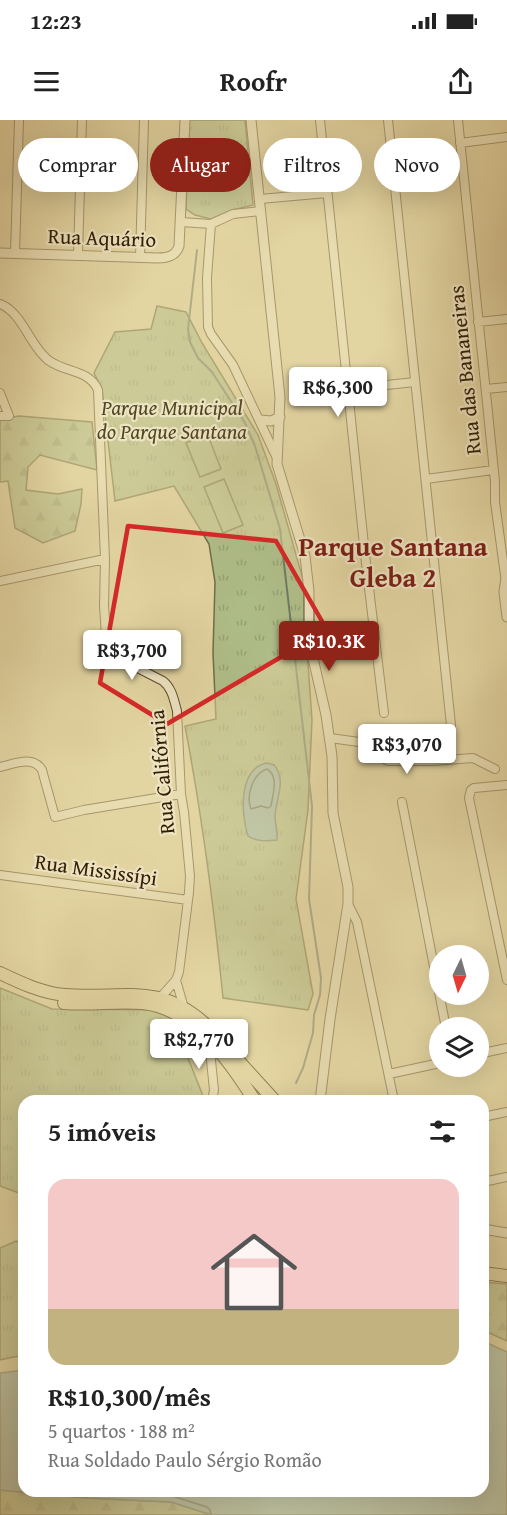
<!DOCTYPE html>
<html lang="pt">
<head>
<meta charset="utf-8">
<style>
  body { margin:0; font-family:"Gentium Book Plus",serif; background:#f2f2f2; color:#222; height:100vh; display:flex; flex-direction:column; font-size:22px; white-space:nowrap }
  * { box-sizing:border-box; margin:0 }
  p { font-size:20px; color:#767676 }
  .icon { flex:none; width:33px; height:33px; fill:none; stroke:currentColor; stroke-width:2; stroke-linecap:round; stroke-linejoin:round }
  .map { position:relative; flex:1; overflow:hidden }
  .details { position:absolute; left:18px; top:975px; width:471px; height:402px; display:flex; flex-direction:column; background:#fff; border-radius:18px; box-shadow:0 6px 24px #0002 }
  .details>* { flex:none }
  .guide { position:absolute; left:18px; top:18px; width:471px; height:54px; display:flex; gap:12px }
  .needle { width:39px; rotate:185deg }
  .fabs { position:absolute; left:429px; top:825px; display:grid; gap:12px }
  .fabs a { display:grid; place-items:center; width:60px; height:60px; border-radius:50%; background:#fff; box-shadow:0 6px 24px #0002; font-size:30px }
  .price { position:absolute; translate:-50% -51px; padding:0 14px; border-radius:6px; background:#fff; color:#222; font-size:20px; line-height:39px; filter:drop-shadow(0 2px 3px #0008) }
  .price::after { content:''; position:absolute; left:50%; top:36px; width:18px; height:14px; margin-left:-9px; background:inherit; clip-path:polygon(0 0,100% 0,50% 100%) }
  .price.current { background:#8f2418; color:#fff }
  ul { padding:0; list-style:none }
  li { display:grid; align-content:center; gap:12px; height:318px; padding:0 30px }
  li span { display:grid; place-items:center; height:186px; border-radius:18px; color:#555 }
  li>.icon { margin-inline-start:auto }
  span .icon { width:108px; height:108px; fill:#fffc; stroke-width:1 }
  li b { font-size:26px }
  h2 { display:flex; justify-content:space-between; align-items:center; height:72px; padding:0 30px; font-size:26px }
  .tag { padding:0 21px; border-radius:27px; background:#fff; box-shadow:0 6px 24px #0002; font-size:21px; line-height:54px }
  .tag.current { background:#8f2418; color:#fff }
  .status { display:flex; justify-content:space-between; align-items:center; height:42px; padding:0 30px; background:#fff; direction:ltr }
  .status svg { height:16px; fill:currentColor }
  header { display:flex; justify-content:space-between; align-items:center; height:78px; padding:0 30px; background:#fff; font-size:27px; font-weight:600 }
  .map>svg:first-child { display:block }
  .grass { fill:url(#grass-tufts); stroke:#706e44; stroke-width:1.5 }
  .forest { fill:url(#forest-firs); stroke:#706e44; stroke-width:1.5 }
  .pitch { fill:#afbe89; stroke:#706e44; stroke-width:1.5 }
  .water { fill:#97b7ad; stroke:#6f7a68; stroke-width:1.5 }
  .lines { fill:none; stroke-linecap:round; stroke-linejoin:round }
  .shore { stroke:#646a56; stroke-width:1.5 }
  .stream { stroke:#6f7a68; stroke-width:2 }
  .minor-casing { stroke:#5e4c28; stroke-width:10 }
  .tertiary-casing { stroke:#5e4c28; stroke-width:11 }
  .primary-casing { stroke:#321e00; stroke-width:14 }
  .minor { stroke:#ede4c3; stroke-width:8 }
  .tertiary { stroke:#ede4c3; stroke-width:9 }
  .primary { stroke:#e3d5a2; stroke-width:12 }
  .marked { fill:none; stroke:#d62828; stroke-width:4.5; stroke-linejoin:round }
  .labels { text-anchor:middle; stroke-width:4.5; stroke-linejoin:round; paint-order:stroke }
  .street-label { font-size:21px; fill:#321e00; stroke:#ede4c3 }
  .park-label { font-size:21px; font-style:italic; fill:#514622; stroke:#ede4c3 }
  .district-label { font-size:27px; font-weight:bold; fill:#7a1f14; stroke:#ede4c3 }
</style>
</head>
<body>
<div class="status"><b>12:23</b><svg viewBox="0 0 49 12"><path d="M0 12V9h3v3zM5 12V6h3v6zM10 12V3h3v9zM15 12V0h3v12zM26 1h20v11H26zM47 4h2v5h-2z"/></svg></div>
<header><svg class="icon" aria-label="menu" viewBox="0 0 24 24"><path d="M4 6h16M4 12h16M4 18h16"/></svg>Roofr<svg class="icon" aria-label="share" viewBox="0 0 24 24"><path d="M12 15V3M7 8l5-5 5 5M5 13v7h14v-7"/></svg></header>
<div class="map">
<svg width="507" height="1395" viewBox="0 0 507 1395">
  <defs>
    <pattern id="grass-tufts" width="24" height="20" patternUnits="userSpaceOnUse" patternTransform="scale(1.5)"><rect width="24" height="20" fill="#afbe89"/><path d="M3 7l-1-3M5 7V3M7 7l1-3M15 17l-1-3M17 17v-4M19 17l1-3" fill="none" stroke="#97a374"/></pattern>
    <pattern id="forest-firs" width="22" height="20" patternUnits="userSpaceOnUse" patternTransform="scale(1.5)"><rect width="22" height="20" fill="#afbe89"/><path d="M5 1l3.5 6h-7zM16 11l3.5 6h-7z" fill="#97a374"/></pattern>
  </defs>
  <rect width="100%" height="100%" fill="#e3d5a2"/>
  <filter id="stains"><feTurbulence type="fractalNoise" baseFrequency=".00333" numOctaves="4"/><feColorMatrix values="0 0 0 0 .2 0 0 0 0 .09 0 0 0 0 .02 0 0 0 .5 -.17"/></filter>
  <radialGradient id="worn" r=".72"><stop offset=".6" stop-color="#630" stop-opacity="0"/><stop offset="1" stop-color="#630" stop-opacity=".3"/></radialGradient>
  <path class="grass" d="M189,0H245L253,85L232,90L211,99L195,95L186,89Z
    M157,186L186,192L202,223L258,315L276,364L306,470L307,530L312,600L308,690L296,779L313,874L308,890L223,878C214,787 202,696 185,606L216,599L213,533L215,462L209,424L174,366L115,381L102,269L94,253L115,212L151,209Z
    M0,868L52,889L169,890L205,981H24V1075L0,1066Z
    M16,1121L24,1126V1235L0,1240V1128Z"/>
  <path class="forest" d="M19,296L92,302L97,350L40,335L28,347L26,370L58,374L82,369L81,384L75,411L43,423L15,408L8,361L0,362V299Z
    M483,1162L507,1164V1221L483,1210Z
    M0,1370L87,1378L171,1382L212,1395H0Z"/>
  <path class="pitch" d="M207,313L221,349L200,357L186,323Z
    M224,359L243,405L223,413L204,367Z"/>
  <path class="water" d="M267,643L274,645C287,660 276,678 275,696C275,704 278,712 277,720C267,721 257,722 248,716C241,695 238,648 267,643Z
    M483,1221L507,1232V1395H212L171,1382L87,1378L0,1370V1253L24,1250V1371H483Z"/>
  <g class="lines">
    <path class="shore" d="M267,649C279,656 273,674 271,686L268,688L261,686L251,689C246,676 252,654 267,649Z
      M76,1371L172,1376L207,1387L210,1390L211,1395"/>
    <path class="stream" d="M197,130L188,209L190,222L198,238L212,252L245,303L255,326L280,409L312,686L309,779L321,858L320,875L314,895L313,913L303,948L296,963"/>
    <g class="minor-casing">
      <path id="minor" d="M320,0L365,435L384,593
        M388,0L451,605
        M458,0L495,361V382L505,455
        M460,23L507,17
        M260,79L327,73
        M181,102L211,104L233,94L261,91
        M211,104L207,158L208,207L211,214L233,245L276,336
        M15,133L19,0
        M78,135L82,0
        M140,138L144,0
        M0,184C23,193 29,225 48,240C65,253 89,249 98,270L105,439L104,486L106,516L109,527L122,540L163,561C172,568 174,580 177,591L181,674L184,692L190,756L189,772L179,852L176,860L160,878
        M478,202L507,199
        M348,269L415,262
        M486,269L507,267
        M0,273L9,296H0
        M426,359L493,350
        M0,461L105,439
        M330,618L359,622L388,641H433L473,638L495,649
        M0,647C14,644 33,635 42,650L55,697L84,690L181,674
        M507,665L474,668L471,670L469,678L507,860
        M402,682L446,908
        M0,755L188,780
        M348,784L357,802L394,981
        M176,860L184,888
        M209,921L214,970L212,981
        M478,934L507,928
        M389,954L440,943
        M483,997L507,992
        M483,1062L507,1057"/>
    </g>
    <g class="tertiary-casing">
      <path id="tertiary" d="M251,0L280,277L277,344L305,436L309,471V511L310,525L326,595L332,636L333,693L348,767V784L330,899L320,981
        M0,133L158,138C168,138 176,136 179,126L185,0
        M260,300L271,301L280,297
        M507,450L504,472L507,497
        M483,1109L507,1113"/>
    </g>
    <g class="primary-casing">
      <path id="primary" d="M0,853C21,863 42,873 65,875C121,880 157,861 205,904L275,981
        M64,883C90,885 117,881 143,883C195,889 229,941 255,981
        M483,1153L507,1156"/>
    </g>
    <use href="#minor" class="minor"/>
    <use href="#tertiary" class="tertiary"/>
    <use href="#primary" class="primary"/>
  </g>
  <path d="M0 0H507V1395H0ZM128,406L276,421L327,510L167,604L100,563Z" fill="#e3d5a2" fill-opacity=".55" fill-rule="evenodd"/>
  <path class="marked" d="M128,406L276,421L327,510L167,604L100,563Z"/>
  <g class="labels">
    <g class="street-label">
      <text transform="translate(102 118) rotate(2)" y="7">Rua Aquário</text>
      <text transform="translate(465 250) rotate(-96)" y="7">Rua das Bananeiras</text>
      <text transform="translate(162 652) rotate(-95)" y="7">Rua Califórnia</text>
      <text transform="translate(96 750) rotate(8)" y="7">Rua Mississípi</text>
    </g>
    <g class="park-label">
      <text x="172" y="295">Parque Municipal<tspan x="172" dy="24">do Parque Santana</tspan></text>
    </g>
    <g class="district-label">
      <text x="393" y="436">Parque Santana<tspan x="393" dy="31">Gleba 2</tspan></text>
    </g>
  </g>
  <rect width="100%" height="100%" filter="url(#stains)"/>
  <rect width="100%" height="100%" fill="url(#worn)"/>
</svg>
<div class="fabs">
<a><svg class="needle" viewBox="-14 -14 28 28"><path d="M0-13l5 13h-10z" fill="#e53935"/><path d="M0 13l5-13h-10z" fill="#767676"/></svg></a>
<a><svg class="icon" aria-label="layers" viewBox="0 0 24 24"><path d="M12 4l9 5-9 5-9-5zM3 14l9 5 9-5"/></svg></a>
</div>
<b class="price" style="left:338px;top:298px">R$6,300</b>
<b class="price current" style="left:329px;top:552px">R$10.3K</b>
<b class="price" style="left:132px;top:561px">R$3,700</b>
<b class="price" style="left:407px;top:655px">R$3,070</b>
<b class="price" style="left:199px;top:950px">R$2,770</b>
<div class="guide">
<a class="tag">Comprar</a>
<a class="tag current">Alugar</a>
<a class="tag">Filtros</a>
<a class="tag">Novo</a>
</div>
<section class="details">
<h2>5 imóveis<svg class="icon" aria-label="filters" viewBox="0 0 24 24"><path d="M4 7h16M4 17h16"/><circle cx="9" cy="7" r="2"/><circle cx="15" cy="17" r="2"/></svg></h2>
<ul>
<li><span style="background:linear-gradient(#f6c9c9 70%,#c2b280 0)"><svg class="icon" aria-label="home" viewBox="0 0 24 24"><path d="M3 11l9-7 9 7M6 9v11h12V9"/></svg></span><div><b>R$10,300/mês</b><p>5 quartos · 188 m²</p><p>Rua Soldado Paulo Sérgio Romão</p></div></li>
</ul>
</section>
</div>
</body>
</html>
